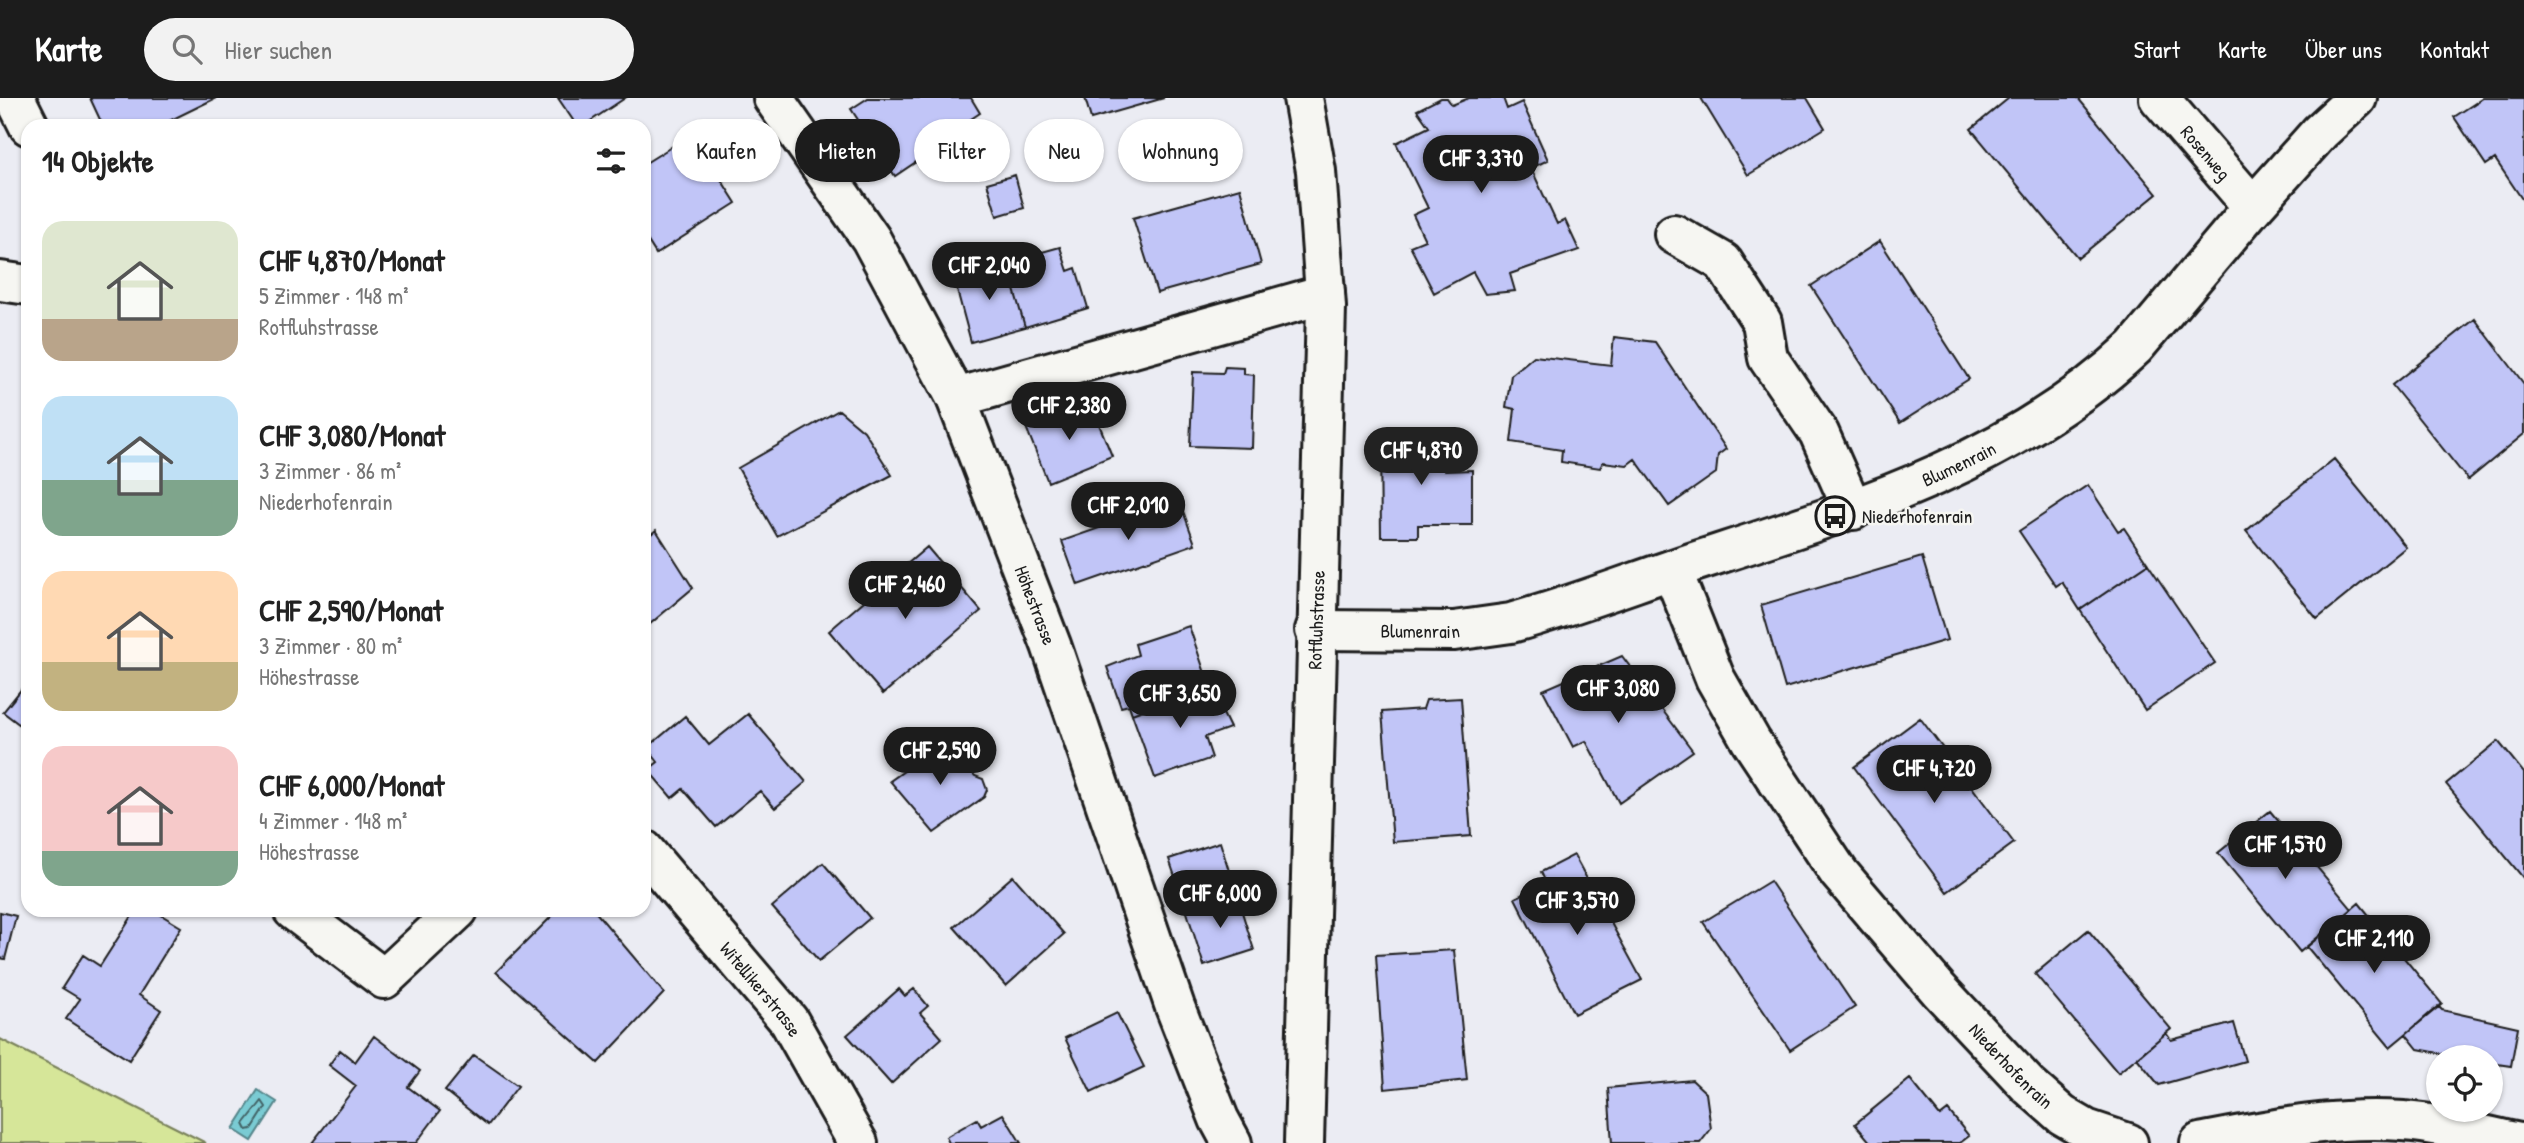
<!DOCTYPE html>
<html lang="de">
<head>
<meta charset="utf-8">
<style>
  body { margin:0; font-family:"Patrick Hand",sans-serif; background:#f2f2f2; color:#222; height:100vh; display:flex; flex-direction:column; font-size:26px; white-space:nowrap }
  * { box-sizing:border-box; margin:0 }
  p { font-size:23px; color:#767676 }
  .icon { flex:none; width:38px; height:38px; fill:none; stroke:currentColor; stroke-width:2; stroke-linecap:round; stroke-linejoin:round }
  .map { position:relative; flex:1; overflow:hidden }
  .side { position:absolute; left:21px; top:21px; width:630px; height:798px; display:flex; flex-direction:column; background:#fff; border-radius:21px; box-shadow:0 2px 5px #0004 }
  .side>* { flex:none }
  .banner { position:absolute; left:672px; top:21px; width:665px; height:63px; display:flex; gap:14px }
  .controls { position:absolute; left:2426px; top:947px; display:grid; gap:14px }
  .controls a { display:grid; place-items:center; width:77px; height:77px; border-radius:50%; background:#fff; box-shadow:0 2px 5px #0004; font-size:35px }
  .price { position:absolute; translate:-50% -60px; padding:0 16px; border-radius:24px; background:#1c1c1c; color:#fff; font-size:23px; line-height:46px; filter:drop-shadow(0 2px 4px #0008) }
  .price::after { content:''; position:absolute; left:50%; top:42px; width:21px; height:16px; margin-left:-10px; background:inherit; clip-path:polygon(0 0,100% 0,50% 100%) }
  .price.current { background:#222; color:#fff }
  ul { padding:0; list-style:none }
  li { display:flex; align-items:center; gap:21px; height:175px; padding:0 21px }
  li span { display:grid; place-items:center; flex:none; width:196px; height:140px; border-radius:21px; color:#555 }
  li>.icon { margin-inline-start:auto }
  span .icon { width:84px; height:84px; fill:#fffc; stroke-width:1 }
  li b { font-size:30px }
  h2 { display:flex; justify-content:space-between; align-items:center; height:84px; padding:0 21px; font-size:30px }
  .pill { padding:0 24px; border-radius:32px; background:#fff; box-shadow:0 2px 5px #0004; font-size:24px; line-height:63px }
  .pill.current { background:#1c1c1c; color:#fff }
  header { display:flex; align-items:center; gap:42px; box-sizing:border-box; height:98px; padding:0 35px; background:#1c1c1c; color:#fff }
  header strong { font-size:33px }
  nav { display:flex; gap:38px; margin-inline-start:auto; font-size:24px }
  .search { width:490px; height:63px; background:#f2f2f2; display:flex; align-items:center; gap:18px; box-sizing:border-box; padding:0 24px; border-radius:38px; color:#767676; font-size:26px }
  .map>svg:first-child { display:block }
  .green { fill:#d6e699; stroke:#79815a; stroke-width:2 }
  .water { fill:#7acbd3; stroke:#54858a; stroke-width:2 }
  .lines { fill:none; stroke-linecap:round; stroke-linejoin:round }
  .shore { stroke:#426265; stroke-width:2 }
  .building { fill:#c1c5f7; stroke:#1c1c1c; stroke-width:2 }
  .minor-casing { stroke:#1c1c1c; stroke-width:44 }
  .major-casing { stroke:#1c1c1c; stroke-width:44 }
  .minor { stroke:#f6f6f2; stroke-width:38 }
  .major { stroke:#f6f6f2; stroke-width:38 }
  .labels { text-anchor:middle; stroke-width:5; stroke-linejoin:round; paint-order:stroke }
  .street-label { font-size:19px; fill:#1c1c1c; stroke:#f6f6f2 }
  .poi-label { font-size:19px; fill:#1c1c1c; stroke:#f6f6f2; text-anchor:start }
</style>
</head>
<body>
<header>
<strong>Karte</strong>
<div class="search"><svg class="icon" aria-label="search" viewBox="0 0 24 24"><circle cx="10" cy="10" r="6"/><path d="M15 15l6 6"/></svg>Hier suchen</div>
<nav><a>Start</a><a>Karte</a><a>Über uns</a><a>Kontakt</a></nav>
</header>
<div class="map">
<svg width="2524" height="1045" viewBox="0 0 2524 1045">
  <rect width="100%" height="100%" fill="#ebecf3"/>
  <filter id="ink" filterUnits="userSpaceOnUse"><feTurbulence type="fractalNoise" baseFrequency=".0143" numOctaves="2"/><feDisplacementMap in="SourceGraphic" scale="14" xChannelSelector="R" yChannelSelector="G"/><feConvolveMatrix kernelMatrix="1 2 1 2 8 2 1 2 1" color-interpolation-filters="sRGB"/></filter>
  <g filter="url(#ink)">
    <path class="green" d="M0,941L206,1045H0Z"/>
    <path class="water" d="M258,992L277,1004L252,1043L233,1031Z"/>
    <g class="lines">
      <path class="shore" d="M262,1003L266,1009L252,1031L247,1032L244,1026Z"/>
    </g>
    <path class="building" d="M90,0H216L159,28H103Z
      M558,0H625L583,28H577Z
      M868,0H971L980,15L950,35L957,46L926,66L922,60L895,78L851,11Z
      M1085,0H1164L1091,21Z
      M1441,0H1447L1452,7L1469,0H1503L1507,11L1522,4L1548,62L1531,70L1557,126L1565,122L1579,152L1510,176L1515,193L1485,196L1473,174L1434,195L1410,148L1425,142L1413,117L1428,110L1396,45L1429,29L1417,12Z
      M1701,0H1807L1825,30L1748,77Z
      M2009,0H2078L2157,96L2078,160L1971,31Z
      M2483,0H2524V104L2495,61L2486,67L2454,19Z
      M692,36L736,105L656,156L644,137V66Z
      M1015,77L1024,110L997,118L987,85Z
      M1240,90L1261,166L1157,195L1133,120Z
      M1880,143L1969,281L1900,325L1811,188Z
      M1060,149L1068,173L1076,170L1088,210L1025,229L1006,164Z
      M1006,164L1025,229L971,244L953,177Z
      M2475,221L2524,286V336L2468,382L2392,287Z
      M1614,239L1655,244L1726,351L1718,357L1716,375L1669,408L1635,361L1627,367L1603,364L1600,370L1561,364L1562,352L1511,344L1515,311L1506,309L1511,277L1534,258L1611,267Z
      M1225,269L1244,270V276L1254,277L1252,350L1190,348L1193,274L1223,275Z
      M1090,304L1112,358L1048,384L1026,329Z
      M839,312L864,333L892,377L777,438L738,370Z
      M1412,334H1444L1445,373L1472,372V427H1418V439H1381L1380,343L1412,342Z
      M2334,361L2406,449L2317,521L2246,433Z
      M2088,387L2118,433L2124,430L2148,466L2080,512L2062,484L2056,488L2019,433Z
      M1179,402L1195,446L1078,487L1062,443Z
      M656,432L693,490L644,531V442Z
      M927,449L981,513L883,596L829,533Z
      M1922,459L1947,542L1785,590L1761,507Z
      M2148,466L2215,565L2145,612L2080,512Z
      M1189,528L1209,587L1132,616L1129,607L1121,609L1107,569L1138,557L1135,546Z
      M1622,558L1693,653L1619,705L1586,643L1573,649L1543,592Z
      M1209,587L1230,630L1205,639L1212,660L1155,680L1132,616Z
      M24,588L28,591V633L3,614Z
      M1461,600L1471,738L1393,744L1382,614L1423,611L1426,602Z
      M748,616L806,684L775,710L760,693L716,729L683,691L672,700L648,672L658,664L647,650L685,618L709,647Z
      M1920,620L2014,745L1947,794L1854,669Z
      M2498,643L2524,675V781L2446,686Z
      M945,644L975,678L983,681L987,692L984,699L934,735L890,683Z
      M2270,713L2352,811L2300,854L2218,755Z
      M1220,744L1236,795L1186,811L1169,761Z
      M1574,757L1642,882L1574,916L1515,800L1546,785L1541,774Z
      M823,765L870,820L819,863L772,809Z
      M1013,778L1064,836L1006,888L954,829Z
      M1770,783L1855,909L1790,952L1703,824Z
      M1236,795L1254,852L1204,868L1186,811Z
      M2359,805L2442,906L2390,949L2307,849Z
      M136,812H153L181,829L139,897L161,912L129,962L66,921L80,901L62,890L83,857L100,868Z
      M558,812H594L664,895L598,965L496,874Z
      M0,814L16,818L5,861L0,860Z
      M2088,832L2171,931L2118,975L2035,876Z
      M1454,852L1467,982L1385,991L1376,857Z
      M899,891L905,898L914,891L928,908L920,915L942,940L891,986L847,937Z
      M2438,908L2442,912L2518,929L2511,968L2490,965V959H2460L2418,951L2406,936Z
      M1117,915L1144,969L1091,994L1065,940Z
      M2234,925L2245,963L2159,987L2137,960L2166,935L2171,942Z
      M374,938L420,973L408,989L440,1013L416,1045H312L356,988L329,967L340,952L355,964Z
      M474,957L518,988L488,1027L445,993Z
      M1910,981L1940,1018L1948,1012L1969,1038L1960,1045H1871L1855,1026Z
      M1692,982L1706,995L1711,1031L1700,1045H1612L1608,990Z
      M1003,1016L1021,1045H949L946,1039L977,1021L981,1028Z"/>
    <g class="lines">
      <g class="minor-casing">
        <g id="minor">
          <path d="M15,0L29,28"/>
          <path id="s1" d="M773,0L871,141L956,300L1051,547L1175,909L1219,1021L1232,1045"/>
          <path id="s2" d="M2159,0L2253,109"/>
          <path d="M1674,136L1723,164L1762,224L1768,260L1819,335L1853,412"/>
          <path d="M0,183L28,187"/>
          <path d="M956,300L1325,196"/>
          <path id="s3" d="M1672,472L1715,580L1751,643L1839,775L1939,892L2029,988L2062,1017L2086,1031L2128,1045"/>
          <path id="s4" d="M1315,532L1454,533L1511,525C1576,507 1639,482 1703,461C1857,411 2014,363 2135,249L2253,109L2320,34L2357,0"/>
          <path id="s5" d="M644,752L789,923L858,1045"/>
          <path d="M293,812L384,881L458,812"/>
          <path d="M2200,1045C2268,1032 2334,1018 2403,1023C2443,1026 2481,1037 2520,1045"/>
        </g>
      </g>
      <g class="major-casing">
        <path id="major" d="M1303,0L1316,73L1326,209L1304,1045"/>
      </g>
      <use href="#minor" class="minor"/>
      <use href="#major" class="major"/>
    </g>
  </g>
  <defs>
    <g id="bus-ring" transform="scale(2.0125)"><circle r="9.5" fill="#f6f6f2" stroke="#1c1c1c" stroke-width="1.5"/><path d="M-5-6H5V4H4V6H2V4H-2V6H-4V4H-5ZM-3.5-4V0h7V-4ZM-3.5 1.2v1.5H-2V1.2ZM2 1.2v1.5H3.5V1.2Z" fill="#1c1c1c"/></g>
  </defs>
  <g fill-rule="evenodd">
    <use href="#bus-ring" x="1835" y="418"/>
  </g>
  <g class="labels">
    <g class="street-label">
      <text dy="7" stroke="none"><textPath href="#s2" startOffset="72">Rosenweg</textPath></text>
      <text dy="7" stroke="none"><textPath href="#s4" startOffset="672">Blumenrain</textPath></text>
      <text dy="7" stroke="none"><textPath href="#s1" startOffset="574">Höhestrasse</textPath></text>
      <text transform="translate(1316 522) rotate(-88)" y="7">Rotfluhstrasse</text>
      <text dy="7" stroke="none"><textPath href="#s4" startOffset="105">Blumenrain</textPath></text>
      <text dy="7" stroke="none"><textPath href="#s5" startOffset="182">Witellikerstrasse</textPath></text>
      <text dy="7" stroke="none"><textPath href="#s3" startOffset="606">Niederhofenrain</textPath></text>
    </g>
    <g class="poi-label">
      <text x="1862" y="425">Niederhofenrain</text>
    </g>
  </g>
</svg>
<div class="controls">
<a><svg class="icon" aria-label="locate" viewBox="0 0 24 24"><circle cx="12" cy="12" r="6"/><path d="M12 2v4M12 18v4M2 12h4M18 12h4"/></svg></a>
</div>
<b class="price" style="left:1481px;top:97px">CHF 3,370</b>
<b class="price" style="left:989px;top:204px">CHF 2,040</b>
<b class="price" style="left:1069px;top:344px">CHF 2,380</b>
<b class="price current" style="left:1421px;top:389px">CHF 4,870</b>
<b class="price" style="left:1128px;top:444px">CHF 2,010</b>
<b class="price" style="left:905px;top:523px">CHF 2,460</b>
<b class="price" style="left:1618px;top:627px">CHF 3,080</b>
<b class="price" style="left:1180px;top:632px">CHF 3,650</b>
<b class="price" style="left:940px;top:689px">CHF 2,590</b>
<b class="price" style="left:1934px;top:707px">CHF 4,720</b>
<b class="price" style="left:2285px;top:783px">CHF 1,570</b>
<b class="price" style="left:1220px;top:832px">CHF 6,000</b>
<b class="price" style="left:1577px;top:839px">CHF 3,570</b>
<b class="price" style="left:2374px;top:877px">CHF 2,110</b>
<div class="banner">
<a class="pill">Kaufen</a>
<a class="pill current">Mieten</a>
<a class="pill">Filter</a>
<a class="pill">Neu</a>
<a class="pill">Wohnung</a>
</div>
<section class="side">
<h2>14 Objekte<svg class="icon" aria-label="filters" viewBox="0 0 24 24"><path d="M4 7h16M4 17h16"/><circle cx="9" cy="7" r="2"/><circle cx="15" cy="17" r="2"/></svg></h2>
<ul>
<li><span style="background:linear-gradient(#dfe7d0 70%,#b9a48a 0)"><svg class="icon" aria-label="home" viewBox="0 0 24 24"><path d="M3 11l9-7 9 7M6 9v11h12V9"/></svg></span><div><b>CHF 4,870/Monat</b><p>5 Zimmer · 148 m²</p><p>Rotfluhstrasse</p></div></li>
<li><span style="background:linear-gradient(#bfe0f5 60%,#7fa58c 0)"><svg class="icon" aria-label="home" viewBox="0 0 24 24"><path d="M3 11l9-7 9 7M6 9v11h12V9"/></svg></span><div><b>CHF 3,080/Monat</b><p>3 Zimmer · 86 m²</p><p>Niederhofenrain</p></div></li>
<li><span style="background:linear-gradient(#ffd9b3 65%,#c2b280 0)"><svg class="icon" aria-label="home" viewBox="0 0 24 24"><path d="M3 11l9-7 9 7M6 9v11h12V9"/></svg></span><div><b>CHF 2,590/Monat</b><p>3 Zimmer · 80 m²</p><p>Höhestrasse</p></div></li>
<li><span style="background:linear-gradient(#f6c9c9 75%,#7fa58c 0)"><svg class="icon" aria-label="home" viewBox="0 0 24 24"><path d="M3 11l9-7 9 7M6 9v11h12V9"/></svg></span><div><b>CHF 6,000/Monat</b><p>4 Zimmer · 148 m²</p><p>Höhestrasse</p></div></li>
</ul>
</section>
</div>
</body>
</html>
